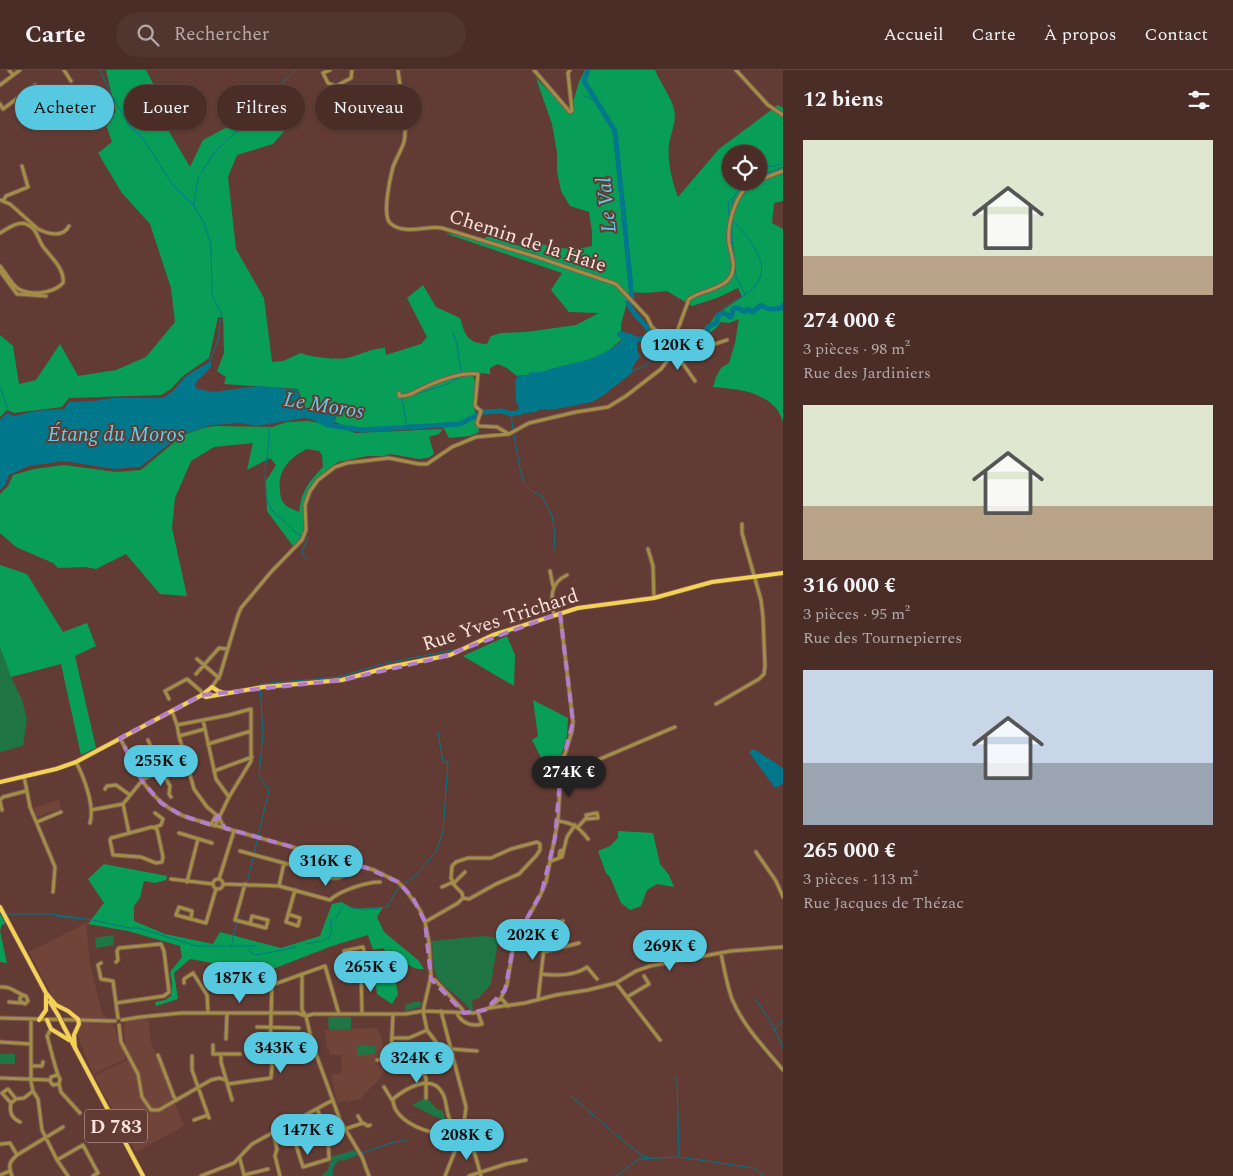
<!DOCTYPE html>
<html lang="fr">
<head>
<meta charset="utf-8">
<style>
  body { margin:0; font-family:Spectral,serif; background:#51352f; color:#f1f3f6; height:100vh; display:flex; flex-direction:column; font-size:19px; white-space:nowrap }
  * { box-sizing:border-box; margin:0 }
  p { font-size:16px; color:#b2a8a7 }
  .icon { flex:none; width:28px; height:28px; fill:none; stroke:currentColor; stroke-width:2; stroke-linecap:round; stroke-linejoin:round }
  .map { position:relative; flex:1; overflow:hidden }
  .sheet { display:flex; flex-direction:column; background:#4a2d27; width:450px }
  .sheet>* { flex:none }
  .top-card { position:absolute; left:15px; top:15px; width:475px; height:45px; display:flex; gap:10px }
  .buttons { position:absolute; left:722px; top:75px; display:grid; gap:10px }
  .buttons a { display:grid; place-items:center; width:45px; height:45px; border-radius:50%; background:#4a2d27; box-shadow:0 1px 4px #0004,0 0 0 1px #614944; font-size:25px }
  .price { position:absolute; translate:-50% -42px; padding:0 11px; border-radius:18px; background:#56c9e1; color:#111; font-size:16px; line-height:32px; filter:drop-shadow(0 1px 2px #0008) }
  .price::after { content:''; position:absolute; left:50%; top:30px; width:15px; height:11px; margin-left:-8px; background:inherit; clip-path:polygon(0 0,100% 0,50% 100%) }
  .price.on { background:#222; color:#fff }
  ul { padding:0; list-style:none }
  li { display:grid; align-content:center; gap:10px; height:265px; padding:0 20px }
  li span { display:grid; place-items:center; height:155px; border-radius:0px; color:#555 }
  li>.icon { margin-inline-start:auto }
  span .icon { width:90px; height:90px; fill:#fffc; stroke-width:1 }
  li b { font-size:21px }
  h2 { display:flex; justify-content:space-between; align-items:center; height:60px; padding:0 20px; font-size:21px }
  .tag { padding:0 18px; border-radius:22px; background:#4a2d27; box-shadow:0 1px 4px #0004,0 0 0 1px #614944; font-size:18px; line-height:45px }
  .tag.on { background:#56c9e1; color:#111 }
  header { display:flex; align-items:center; gap:30px; box-sizing:border-box; height:70px; padding:0 25px; background:#4a2d27; border-bottom:1px solid #614944 }
  header strong { font-size:24px }
  nav { display:flex; gap:28px; margin-inline-start:auto; font-size:18px }
  .search { width:350px; height:45px; background:#51352f; display:flex; align-items:center; gap:12px; box-sizing:border-box; padding:0 18px; border-radius:28px; color:#b2a8a7; font-size:19px }
  main { display:flex; flex:1; min-height:0 }
  .map>svg:first-child { display:block }
  .built { fill:#714439 }
  .green { fill:#1f7544 }
  .forest { fill:#099e57; fill-rule:evenodd }
  .water { fill:#00778a }
  .lines { fill:none; stroke-linecap:round; stroke-linejoin:round }
  .stream { stroke:#00778a; stroke-width:1 }
  .river { stroke:#00778a; stroke-width:5 }
  .minor-casing { stroke:#7d5a52; stroke-width:5 }
  .major-casing { stroke:#7d5a52; stroke-width:5.5 }
  .minor { stroke:#a28e45; stroke-width:3 }
  .major { stroke:#f4d256; stroke-width:4 }
  .major-bridge-casing { stroke:#7d5a52; stroke-width:5.5; stroke-linecap:butt }
  .major-bridge { stroke:#f4d256; stroke-width:4 }
  .marked { fill:none; stroke:#b47ecc; stroke-width:4; stroke-dasharray:10 6; stroke-linejoin:round }
  .labels { text-anchor:middle; stroke-width:4; stroke-linejoin:round; paint-order:stroke }
  .shield { fill:#623c34; stroke:#ccb0aa; stroke-width:1 }
  .shield-label { font-size:19px; font-weight:bold; fill:#fae2dc }
  .street-label { font-size:20px; fill:#fae2dc; stroke:#623c34 }
  .water-label { font-size:21px; font-style:italic; fill:#5bd0e9; stroke:#623c34 }
</style>
</head>
<body>
<header>
<strong>Carte</strong>
<div class="search"><svg class="icon" aria-label="search" viewBox="0 0 24 24"><circle cx="10" cy="10" r="6"/><path d="M15 15l6 6"/></svg>Rechercher</div>
<nav><a>Accueil</a><a>Carte</a><a>À propos</a><a>Contact</a></nav>
</header>
<main>
<div class="map">
<svg width="783" height="1106" viewBox="0 0 783 1106">
  <rect width="100%" height="100%" fill="#623c34"/>
  <path class="built" d="M59,730L61,740L49,742L37,747L34,738Z
    M86,853L90,895L102,943L114,957L126,989L93,1004L77,965L81,947L70,939L60,935L55,931L29,882Z
    M148,948L151,972L184,1056L136,1082L94,1006L128,990L124,963L125,951Z
    M378,958L379,964H381L385,991L383,1005L360,1029L347,1032L345,1031L337,1032L331,1004H340L342,999L341,985H330L329,979H327L325,960Z"/>
  <path class="green" d="M0,577L11,607L22,630L27,649L23,676L0,682Z
    M113,865L114,875L96,878L95,868Z
    M484,866L511,870L510,872L498,871L491,914L479,928L472,930L473,942H471C464,927 439,917 435,902C432,893 433,881 432,871Z
    M418,931L422,933L420,937L405,941V935Z
    M328,947H351V959L329,960Z
    M357,976H375V984L358,985Z
    M0,984H15V994H0Z
    M425,1028C433,1031 433,1040 443,1041L446,1052L412,1035Z
    M354,1080L358,1085L343,1091L341,1089C334,1095 332,1097 333,1106H321L328,1100L331,1087Z"/>
  <path class="forest" d="M106,0H146L154,15L148,26L190,97L203,70L248,46L251,27L262,24L299,44L273,74L237,85L228,107L236,179L264,228L272,292L283,291L301,283C309,287 339,290 347,288C360,285 372,278 385,278L386,285L421,274L427,267L407,228L423,215L436,237L460,248C465,265 467,273 487,274L491,266L501,263L526,262L576,255L599,243L569,242L551,220L562,203L444,163L483,169L489,166L523,177L535,173L574,180L592,176V162L589,142L570,136L561,121L557,101V82L552,54L536,8L570,42L579,12L585,0H655C660,12 671,27 674,39C677,51 671,62 669,74C667,91 672,111 678,127L719,79L778,35L783,38V131L774,133L772,153L783,159V352C781,347 779,341 776,338C759,320 735,319 713,317L716,307L721,298L729,293L735,273L739,249L729,253L721,252L716,258L689,279L681,280L686,272L707,257L716,245L742,227L738,218L717,228L692,236L667,221L646,223L630,222L621,254V270C615,275 609,281 602,285C576,298 546,303 517,306L507,298L498,294L490,298V304L468,302L473,306L476,313L473,334L476,345L478,347L479,362L470,366L449,368L441,353L410,358L389,357L354,360L335,352L336,347L341,342L337,337L328,344L304,337L298,319L224,314L226,307L217,301L224,283L223,247H218L209,288L183,306L171,319L161,325L69,328L62,337L14,343L7,340L0,347V265L13,276L19,314L36,310L60,274L78,306L116,300L146,287L175,252L171,218L150,154L122,123L98,83L112,72L101,40L116,43ZM731,84H759V111H731Z
    M308,351L337,356L355,363L443,359L439,364L429,367L434,384L428,388L419,389L390,384L384,386H368L338,392L319,407L312,415L306,429L305,465L293,476L267,441L266,411L276,395L270,388L247,400L253,373L214,377L191,391L175,428L172,458L187,526L160,524L126,484L96,499L85,497L58,498L53,493L16,477L0,463V424L8,416L13,405L34,399L64,395L116,402L141,400L183,365L204,358L215,356L272,357L287,352ZM307,379L319,381L322,385L323,397C308,413 302,420 299,442C296,440 291,439 288,437C282,433 280,427 280,420C277,401 290,387 307,379Z
    M0,495L27,504L63,562L87,553L96,576L75,586L96,678L81,685L61,594L11,607L0,577Z
    M507,566L515,585L514,616L463,586Z
    M533,630L568,648L567,666L557,699L548,701L532,670L538,666Z
    M618,761L653,763L660,794L669,805L674,817L657,814L647,820L641,836L630,840L621,833L610,807L606,803L598,781L610,776L618,768Z
    M104,794L167,806L166,810L155,813L144,811L140,828L134,836V851L165,864L213,874L220,862L281,878L320,866L332,834L341,832L355,839L383,837L377,847L384,862L418,890L424,899C412,901 399,888 392,880L390,881L391,890L400,892L401,897L395,908L398,924L392,934L377,924L375,909L388,903L384,878L373,880L368,865L332,876L260,904L258,901L190,889L174,903L178,929L156,936L155,932L165,930L171,926L172,913L170,902L182,887L180,876L128,861L88,854L104,833L88,809Z
    M0,844L5,852L4,855L2,854L0,861L7,893L0,892Z"/>
  <path class="water" d="M619,261L632,264L634,266L645,269V270L637,272V280L640,286L632,298L633,302L601,327L592,332L551,340L541,339L536,342L516,344L519,337L516,331L515,311L518,306L529,305V302C543,304 553,297 566,295C583,291 593,289 607,281C613,277 618,276 622,269L616,265Z
    M211,291V297L197,311L195,316L198,319L213,322L257,316L297,320L303,338L328,344L337,338L340,342L335,347V352L332,354L304,348L257,356L240,353L212,355L181,365L140,397L114,399L64,391L29,396L9,405L5,415L0,420V350L7,343L14,346L35,341L64,339L69,332L94,331L113,328H163L173,321L186,306Z
    M754,679L783,698V714L775,718L749,682Z"/>
  <g class="lines">
    <path class="stream" d="M100,0L112,26L129,55L144,70L173,115L194,136L204,153L211,175L212,225L222,245L219,258V268L210,291
      M584,26L594,30
      M226,71L252,50L271,24L296,0
      M759,97L774,96L783,93
      M759,106L783,97
      M738,132L749,117
      M194,135L198,108L214,83L224,73
      M732,139L733,128L745,111
      M729,145L728,133L734,126
      M732,151V165L736,207L745,224
      M722,245L724,237C735,231 748,225 756,215C773,194 747,166 733,151
      M453,262L457,275L461,302
      M633,300C649,298 655,286 662,274
      M0,317L8,340
      M410,326L445,315L461,307
      M406,327L402,329L407,357
      M511,344L513,359
      M514,365L520,399L524,413L533,422L542,426L552,445L555,463L554,479
      M265,402L269,371V353
      M265,405L266,424
      M266,427C271,443 275,443 286,453C292,458 294,463 302,466
      M307,467H308L302,482L307,490
      M463,581H465L490,569L517,560
      M247,813L269,720L259,706L263,664L260,614L338,607L386,593L459,579
      M349,837L364,840L387,837L398,818L414,807L436,782L443,762L448,692H443L438,662
      M0,844H50L93,850L129,858H139L196,876H257
      M57,846L80,849
      M336,848L343,836
      M324,870L328,868L332,862L330,853L333,850
      M306,874L321,871
      M231,877L244,822
      M249,878L251,883L258,885L296,877
      M756,930L770,950L783,977
      M774,961L783,950
      M677,1007L679,1086
      M571,1026L627,1074L643,1086L648,1087
      M362,1083L391,1073L406,1070
      M330,1105C334,1087 341,1087 357,1084
      M616,1106L639,1089L679,1087L754,1098L764,1106"/>
    <path class="river" d="M588,0L584,11L615,61L632,227L628,232C632,246 646,251 651,265L650,267
      M639,269L650,267L664,275H673
      M677,276L686,274L695,266L705,267L708,265L707,258L717,252L718,245L725,243L730,247L732,246L733,239C738,236 741,240 745,242L748,239L753,242L761,235C770,241 771,239 782,238L783,235
      M316,349L328,355L362,360L460,354L483,342L502,341L511,344L521,342"/>
    <g class="minor-casing">
      <path id="minor" d="M9,0L13,5
        M64,0L71,11
        M330,0L323,3L328,13L336,16L351,8L352,0
        M398,0C400,18 408,56 404,72C401,81 396,89 393,97C390,108 382,145 390,153C404,166 426,155 442,158L540,188L616,214L647,247L652,257L657,261L676,270
        M534,0L570,42L572,41L568,3L570,0
        M736,0L768,35L783,45
        M0,15L20,0
        M0,34L3,39L35,15
        M759,110L783,101
        M0,130L10,134L38,159C48,164 63,168 69,156
        M3,131L6,126L28,117L22,96
        M0,163C7,159 17,151 26,154C37,158 37,167 42,175C50,187 65,198 63,213C53,224 29,226 17,218C11,213 5,202 0,196
        M0,201L17,224L46,226
        M674,281L715,274L727,270
        M674,281L695,311
        M399,323V326C409,327 416,321 425,317C441,310 460,302 478,304L475,335L476,337L481,341L477,353L479,356L497,357L509,364
        M648,479L653,496L654,528
        M550,501L553,516
        M554,545C551,529 549,513 567,505
        M197,589L219,608
        M196,604L219,578L228,579
        M212,617L220,605L238,545L241,538L271,502L302,470L306,460L305,435L310,421L318,410L335,397L347,393L389,388L419,394H427L452,377L476,367L509,364L529,353L576,342L608,337L626,326L661,299L667,291L674,281L678,259L689,229C700,221 719,220 728,210C738,199 731,185 729,173C727,153 736,119 756,111
        M169,629L165,621L187,609L201,621L202,625
        M716,634L759,609L764,604L765,596L763,547L761,530L742,463V454
        M172,641L177,655L179,666L194,719L207,737L219,747L224,758
        M203,650L216,709L229,727
        M177,655L229,645L251,639V691L229,727L215,756
        M179,666L205,659
        M120,668L141,709
        M148,670L161,700
        M208,674L251,661
        M76,692C84,707 95,736 90,753
        M214,701L252,687
        M561,703H567L675,657
        M24,706L30,737L55,797L53,822
        M144,709L161,700L170,716L169,724L171,727
        M143,712C155,729 169,741 189,748L374,800L398,812L405,819L420,840L425,852L429,872L431,906L423,941L427,960L442,980L447,983L453,984
        M105,719L107,716L116,715L130,725
        M0,730L3,727L26,721
        M0,731L2,740
        M123,734L129,763
        M91,740L123,734L141,712
        M597,743L598,748L587,749L586,745Z
        M558,751C573,753 579,757 588,769
        M37,752L61,742
        M211,755L216,745
        M152,757L157,759L163,787L162,792L156,793L141,787L113,785L110,770L111,768Z
        M155,757L161,755L163,749L155,743
        M578,757L587,747
        M179,763L212,773
        M240,781L302,798
        M756,782L776,811L783,827
        M332,788L326,808H338L356,801
        M559,788L560,781L563,780
        M551,791L562,787L567,767L575,755
        M213 814a5 5 0 1 1 10 0a5 5 0 1 1-10 0Z
        M171,809L213,814
        M219,809L234,761
        M187,812L198,769
        M223,814L279,816L330,830C339,821 366,812 380,812
        M245,814L235,850L266,858L268,850L252,846L250,854
        M453,814L465,802
        M279,816L284,793
        M442,817L453,812
        M288,844L300,848L298,856L286,852L295,820
        M191,849L192,841L179,837L176,845L206,853L216,819
        M425,852L458,833L463,828L469,829L496,814L519,804L536,786L540,780V774L537,772L511,779L491,788H468L456,792L452,796L451,808L455,816L462,823L463,828
        M523,857L542,860L544,862L545,870L538,930
        M542,860L545,856L563,851
        M363,877L368,896L361,902L350,899L344,881Z
        M544,882L579,873
        M721,883C724,899 727,915 732,929C743,956 765,978 783,1000
        M116,892L118,890L117,881L119,878L161,874L164,881L169,922L164,926L116,933
        M101,893L98,895L101,909L113,911L118,948
        M368,896L371,893L378,892
        M361,902L362,944
        M302,904V940L306,946L312,973L340,1050L362,1087L369,1106
        M541,904C555,906 575,906 587,897L597,909
        M431,909L435,910L462,939L464,943
        M184,913V909L193,903L207,925L208,942
        M616,913L660,970
        M0,917C13,916 16,924 26,926L28,931L25,934L20,931V928L22,926
        M627,927L649,914L644,906
        M501,928L508,936
        M9,932L21,933
        M489,938L525,933L556,925L588,920L616,913L636,901L650,896L731,881L783,877
        M441,941L466,1037L463,1061L445,1106
        M457,943C461,953 472,957 482,954L478,943
        M0,948L115,951
        M31,949V1012L33,1021L38,1029L42,1060L57,1090L68,1106
        M122,950L140,947L182,943H297L306,946L313,944H405L423,941L474,943L489,938L501,928L507,915L514,872L540,826L546,812L558,751L561,697L572,661L573,652L560,543
        M119,955L121,972L138,1004L142,1027L151,1040H159L211,1010L219,1008L226,1010
        M257,957L299,958
        M51,959L47,966C50,975 56,1003 60,1009L59,1014L53,1015L50,1011L51,1007L57,1005
        M393,968H409L427,960
        M226,969L227,943
        M0,972L31,974
        M213,975V984H221
        M451,979L477,981
        M257,982H285
        M158,985L174,1027L177,1030
        M192,986V1000L209,1048
        M377,990L387,989L391,986L393,944
        M31,996H42L43,992
        M420,997L426,1008V1028
        M0,1008L50,1010
        M59,1014L61,1022L80,1043
        M228,1014L271,1008L272,996L270,982L272,915L325,896L339,944
        M384,1017L392,1030
        M232,1030L221,992V984H240
        M11,1033L2,1023L8,1019L16,1029
        M317,1039L328,1062L329,1089L303,1097L295,1072L298,1068L324,1055
        M358,1046L362,1053
        M194,1050L208,1045
        M20,1052C12,1048 9,1043 11,1033L16,1029L24,1028L33,1021
        M453,1054L438,1063C421,1061 393,1049 393,1029C405,1019 432,1002 443,1024C447,1032 446,1042 450,1050C453,1056 460,1057 465,1062C472,1070 478,1095 481,1106
        M345,1059L363,1053L368,1056L370,1055
        M273,1063L277,1079L275,1086L280,1106
        M461,1066L467,1073
        M1,1074L10,1073L17,1085
        M240,1089L244,1105L268,1099
        M57,1090L83,1075L98,1103L93,1106
        M0,1105L10,1101
        M12,1106C8,1096 9,1092 17,1085L63,1057
        M201,1106L234,1093L252,1074L333,1030
        M469,1106L506,1094L526,1090"/>
    </g>
    <g class="major-casing">
      <path id="major" d="M202,625L206,627L263,617L342,610L389,597L450,585L493,565L578,538L654,528L712,512L783,503
        M0,712L56,699L76,692L202,625L212,617L218,621L224,623
        M0,837L46,923L56,935L68,941L78,949L79,954L74,965L75,978
        M50,932L58,945
        M39,950L46,940V925
        M47,950L51,959L69,970
        M64,957L143,1106"/>
    </g>
    <use href="#minor" class="minor"/>
    <use href="#major" class="major"/>
    <g class="major-bridge-casing">
      <path id="major-bridge" d="M58,945L64,957"/>
    </g>
    <use href="#major-bridge" class="major-bridge"/>
  </g>
  <path class="marked" d="M560,543L573,652L561,697L555,768L542,821L514,872L505,920L485,940L464,943L431,909L425,852L413,828L398,812L367,798L225,758L218,746L211,755L181,745L161,733L143,712L120,668L202,625L342,610L439,588Z"/>
  <g class="labels">
    <rect class="shield" x="85" y="1039.5" width="62" height="33" rx="4"/>
    <g class="shield-label">
      <text x="116" y="1063">D 783</text>
    </g>
    <g class="street-label">
      <text transform="translate(528 170) rotate(18)" y="7">Chemin de la Haie</text>
      <text transform="translate(500 549) rotate(-18)" y="7">Rue Yves Trichard</text>
    </g>
    <g class="water-label">
      <text transform="translate(606 135) rotate(-96)" y="7">Le Val</text>
      <text transform="translate(324 335) rotate(9)" y="7">Le Moros</text>
      <text x="116" y="371">Étang du Moros</text>
    </g>
  </g>
</svg>
<div class="buttons">
<a><svg class="icon" aria-label="locate" viewBox="0 0 24 24"><circle cx="12" cy="12" r="6"/><path d="M12 2v4M12 18v4M2 12h4M18 12h4"/></svg></a>
</div>
<b class="price" style="left:678px;top:301px">120K €</b>
<b class="price" style="left:161px;top:717px">255K €</b>
<b class="price on" style="left:569px;top:728px">274K €</b>
<b class="price" style="left:326px;top:817px">316K €</b>
<b class="price" style="left:533px;top:891px">202K €</b>
<b class="price" style="left:670px;top:902px">269K €</b>
<b class="price" style="left:371px;top:923px">265K €</b>
<b class="price" style="left:240px;top:934px">187K €</b>
<b class="price" style="left:281px;top:1004px">343K €</b>
<b class="price" style="left:417px;top:1014px">324K €</b>
<b class="price" style="left:308px;top:1086px">147K €</b>
<b class="price" style="left:467px;top:1091px">208K €</b>
<div class="top-card">
<a class="tag on">Acheter</a>
<a class="tag">Louer</a>
<a class="tag">Filtres</a>
<a class="tag">Nouveau</a>
</div>
</div>
<section class="sheet">
<h2>12 biens<svg class="icon" aria-label="filters" viewBox="0 0 24 24"><path d="M4 7h16M4 17h16"/><circle cx="9" cy="7" r="2"/><circle cx="15" cy="17" r="2"/></svg></h2>
<ul>
<li><span style="background:linear-gradient(#dfe7d0 75%,#b9a48a 0)"><svg class="icon" aria-label="home" viewBox="0 0 24 24"><path d="M3 11l9-7 9 7M6 9v11h12V9"/></svg></span><div><b>274 000 €</b><p>3 pièces · 98 m²</p><p>Rue des Jardiniers</p></div></li>
<li><span style="background:linear-gradient(#dfe7d0 65%,#b9a48a 0)"><svg class="icon" aria-label="home" viewBox="0 0 24 24"><path d="M3 11l9-7 9 7M6 9v11h12V9"/></svg></span><div><b>316 000 €</b><p>3 pièces · 95 m²</p><p>Rue des Tournepierres</p></div></li>
<li><span style="background:linear-gradient(#c9d6e8 60%,#9aa5b1 0)"><svg class="icon" aria-label="home" viewBox="0 0 24 24"><path d="M3 11l9-7 9 7M6 9v11h12V9"/></svg></span><div><b>265 000 €</b><p>3 pièces · 113 m²</p><p>Rue Jacques de Thézac</p></div></li>
</ul>
</section>
</main>
</body>
</html>
